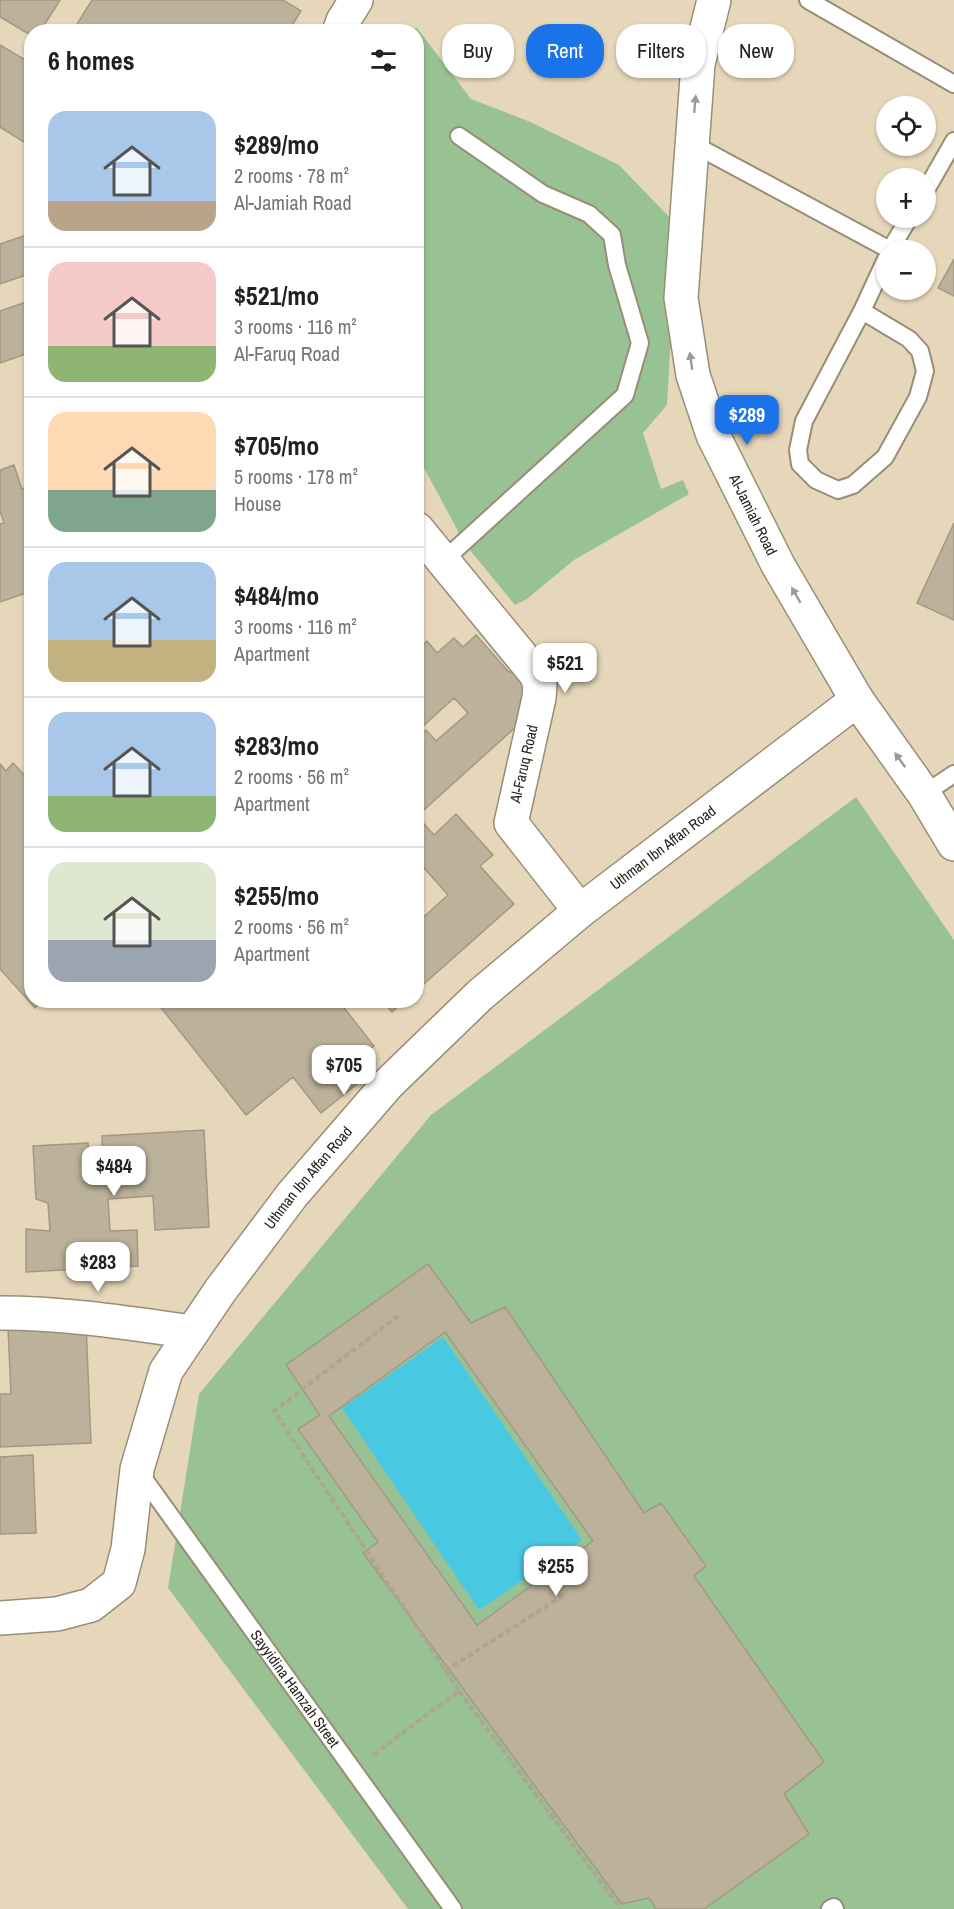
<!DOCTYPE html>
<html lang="en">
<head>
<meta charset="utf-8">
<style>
  body { margin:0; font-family:"Archivo Narrow",sans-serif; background:#f6f6f6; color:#202124; height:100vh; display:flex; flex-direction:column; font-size:22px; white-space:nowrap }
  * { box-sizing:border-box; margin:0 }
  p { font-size:20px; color:#757577 }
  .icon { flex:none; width:33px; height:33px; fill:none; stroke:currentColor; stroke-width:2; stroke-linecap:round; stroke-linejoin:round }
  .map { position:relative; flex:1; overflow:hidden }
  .panel { position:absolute; left:24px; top:24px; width:400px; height:984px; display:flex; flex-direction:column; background:#fff; border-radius:24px; box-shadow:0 2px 4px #0004 }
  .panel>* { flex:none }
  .hud { position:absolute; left:442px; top:24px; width:422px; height:54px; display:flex; gap:12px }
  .fabs { position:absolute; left:876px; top:96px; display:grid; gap:12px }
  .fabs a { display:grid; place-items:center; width:60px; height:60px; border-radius:50%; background:#fff; box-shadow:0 2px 4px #0004; font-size:30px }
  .price { position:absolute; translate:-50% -51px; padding:0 14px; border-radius:12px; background:#fff; color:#222; font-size:20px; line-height:39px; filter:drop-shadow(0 2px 3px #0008) }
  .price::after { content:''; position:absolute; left:50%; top:36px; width:18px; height:14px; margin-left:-9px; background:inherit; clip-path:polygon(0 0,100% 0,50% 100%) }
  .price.active { background:#1a73e8; color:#fff }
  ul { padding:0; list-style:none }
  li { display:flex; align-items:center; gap:18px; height:150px; padding:0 24px }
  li+li { border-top:2px solid #e0e0e0 }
  li span { display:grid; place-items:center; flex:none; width:168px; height:120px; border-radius:18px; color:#555 }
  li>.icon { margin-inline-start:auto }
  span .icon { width:72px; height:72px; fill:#fffc; stroke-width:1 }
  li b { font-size:26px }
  h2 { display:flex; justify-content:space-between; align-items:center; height:72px; padding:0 24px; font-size:26px }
  .tag { padding:0 21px; border-radius:24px; background:#fff; box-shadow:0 2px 4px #0004; font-size:21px; line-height:54px }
  .tag.active { background:#1a73e8; color:#fff }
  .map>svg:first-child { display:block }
  .built { fill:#e7d7ba; fill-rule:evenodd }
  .green { fill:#99c294 }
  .water { fill:#49c8e2 }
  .building { fill:#bcb19a; stroke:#a39882; stroke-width:1.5; fill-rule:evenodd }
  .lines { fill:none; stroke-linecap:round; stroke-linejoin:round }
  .lane-casing { stroke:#988d77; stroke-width:20 }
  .street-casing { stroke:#988d77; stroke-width:36 }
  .secondary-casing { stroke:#988d77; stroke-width:36 }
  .path { stroke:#ada491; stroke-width:4; stroke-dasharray:6 3; stroke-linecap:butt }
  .lane { stroke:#fff; stroke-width:16 }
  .street { stroke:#fff; stroke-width:33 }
  .secondary { stroke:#fff; stroke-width:33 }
  .oneway { fill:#9c9a96 }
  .labels { text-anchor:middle; stroke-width:4.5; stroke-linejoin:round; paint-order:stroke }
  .street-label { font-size:15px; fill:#231e16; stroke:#fff }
</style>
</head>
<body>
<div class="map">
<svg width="954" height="1909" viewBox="0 0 954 1909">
  <rect width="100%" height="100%" fill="#f1e5cd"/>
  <path class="built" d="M0,0H954V1909H0ZM32,32H417V1000H32ZM886,106H926V146H886ZM886,178H926V218H886ZM886,250H926V290H886Z"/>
  <path class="green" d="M417,28L471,99L528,121L619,165L677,225L667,405L643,433L661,489L683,480L689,494L574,560L527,599L515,605L465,544L417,455V32H386Z
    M856,797L954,940V1909H408L168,1588L199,1394L431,1115Z"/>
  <path class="water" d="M443,1337L582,1540L479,1610L342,1408Z"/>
  <path class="building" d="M0,0H60L40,32H32V36L0,17Z
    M92,0H283L301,11L288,32H72Z
    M0,45L32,64V147L0,127Z
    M32,233V273L0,284V244Z
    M954,259V296L938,288Z
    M32,300V352L0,363V311Z
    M14,465L22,489L32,485V591L0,602V524L4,523L0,511V470Z
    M954,523V620L917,603Z
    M476,635L508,671L538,683L528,716L417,816V738L426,730L436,741L468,713L454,698L421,728L417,724V650L427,641L437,653L454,638L463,647Z
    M13,763L32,783V1000H43L35,1008L0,969V764L6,771Z
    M456,814L493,855L480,866L514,904L417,990V923L448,895L417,860V816L434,835Z
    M155,1000H338L374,1046L355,1061L367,1076L321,1113L293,1077L246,1115Z
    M382,1000H406L392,1012Z
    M204,1130L209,1227L155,1230L153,1196L108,1199L110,1231L137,1230L138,1266L26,1272V1229L50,1231L48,1203L36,1199L33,1146L88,1143L90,1164L103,1163L102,1136Z
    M428,1264L471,1323L505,1307L644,1513L661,1503L706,1566L694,1576L824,1762L784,1794L809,1834L704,1909H656L649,1898L622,1904L363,1553L378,1542L298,1429L320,1415L286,1365ZM445,1332L593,1541L477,1625L329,1416Z
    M86,1324L91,1443L0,1447V1394H11L8,1328Z
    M33,1455L36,1533L0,1534V1457Z"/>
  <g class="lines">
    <g class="lane-casing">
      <g id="lane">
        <path d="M808,0L954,84"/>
        <path d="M691,143L890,250L909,218"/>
        <path d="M926,190L954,141"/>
        <path d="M862,311L909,339L920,351L925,371L918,397L885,457L853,485L838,490L816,480L800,464L798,450L804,421L862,311L886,259"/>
        <path d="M443,561L625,395L640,343L617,265L612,235L589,214L543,194L459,136"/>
        <path d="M924,794L954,774"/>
        <path id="s1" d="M139,1472L453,1909"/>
        <path d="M830,1909L834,1907L835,1909"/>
      </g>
    </g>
    <g class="street-casing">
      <g id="street">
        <path d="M339,32L343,21L356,0"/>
        <path d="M417,529L536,674L540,685L539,698L511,823L580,911"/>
        <path d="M0,1313C64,1313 128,1323 192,1332"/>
        <path id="s2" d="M0,1618L57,1614L91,1605L119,1583L128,1549L137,1469L166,1371L220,1291L292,1195L388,1084L480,995L580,911L857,700"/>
      </g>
    </g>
    <g class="secondary-casing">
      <g id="secondary">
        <path id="s3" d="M714,0L698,64L681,298L693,375L713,435L778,565L857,700L924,794L954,844"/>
      </g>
    </g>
    <path class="path" d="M445,1671L567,1593
      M459,1691L621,1909
      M373,1755L459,1691L274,1411L398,1316"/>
    <use href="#lane" class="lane"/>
    <use href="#street" class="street"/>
    <use href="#secondary" class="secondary"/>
  </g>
  <defs><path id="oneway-solid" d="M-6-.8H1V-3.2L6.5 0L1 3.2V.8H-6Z" transform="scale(1.5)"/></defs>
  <g class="oneway">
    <use href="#oneway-solid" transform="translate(695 104) rotate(-85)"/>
    <use href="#oneway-solid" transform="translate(691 361) rotate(-98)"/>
    <use href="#oneway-solid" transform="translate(796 595) rotate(-120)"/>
    <use href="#oneway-solid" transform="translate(900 760) rotate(-126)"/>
  </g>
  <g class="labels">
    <g class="street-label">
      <text dy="5" stroke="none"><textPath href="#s3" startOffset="531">Al-Jamiah Road</textPath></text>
      <text transform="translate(524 764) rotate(-77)" y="5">Al-Faruq Road</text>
      <text dy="5" stroke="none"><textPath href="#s2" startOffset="1072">Uthman Ibn Affan Road</textPath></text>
      <text dy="5" stroke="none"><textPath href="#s2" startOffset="586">Uthman Ibn Affan Road</textPath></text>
      <text dy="5" stroke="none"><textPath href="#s1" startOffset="267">Sayyidina Hamzah Street</textPath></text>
    </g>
  </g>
</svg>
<div class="fabs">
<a><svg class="icon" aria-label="locate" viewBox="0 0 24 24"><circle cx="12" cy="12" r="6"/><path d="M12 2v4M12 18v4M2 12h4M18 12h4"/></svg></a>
<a>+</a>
<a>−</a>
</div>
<b class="price active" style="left:747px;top:446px">$289</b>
<b class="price" style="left:565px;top:694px">$521</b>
<b class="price" style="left:344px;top:1096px">$705</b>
<b class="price" style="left:114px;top:1197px">$484</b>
<b class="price" style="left:98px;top:1293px">$283</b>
<b class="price" style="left:556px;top:1597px">$255</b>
<div class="hud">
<a class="tag">Buy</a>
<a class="tag active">Rent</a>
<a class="tag">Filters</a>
<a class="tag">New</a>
</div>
<section class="panel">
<h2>6 homes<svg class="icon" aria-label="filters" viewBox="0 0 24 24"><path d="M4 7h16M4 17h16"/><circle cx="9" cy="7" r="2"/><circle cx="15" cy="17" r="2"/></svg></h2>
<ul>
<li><span style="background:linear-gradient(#a9c7e8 75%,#b9a48a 0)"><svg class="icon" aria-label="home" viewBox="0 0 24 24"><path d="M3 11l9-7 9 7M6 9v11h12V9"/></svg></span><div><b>$289/mo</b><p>2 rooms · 78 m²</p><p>Al-Jamiah Road</p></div></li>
<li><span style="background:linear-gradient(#f6c9c9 70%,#8fb573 0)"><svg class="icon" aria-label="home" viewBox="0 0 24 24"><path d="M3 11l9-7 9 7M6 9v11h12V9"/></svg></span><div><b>$521/mo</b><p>3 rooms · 116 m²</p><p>Al-Faruq Road</p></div></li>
<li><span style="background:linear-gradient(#ffd9b3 65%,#7fa58c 0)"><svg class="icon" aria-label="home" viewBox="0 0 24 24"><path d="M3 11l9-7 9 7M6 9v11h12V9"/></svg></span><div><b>$705/mo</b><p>5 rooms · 178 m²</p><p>House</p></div></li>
<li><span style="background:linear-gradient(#a9c7e8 65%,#c2b280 0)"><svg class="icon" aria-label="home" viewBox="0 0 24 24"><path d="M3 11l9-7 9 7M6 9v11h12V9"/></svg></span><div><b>$484/mo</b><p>3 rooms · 116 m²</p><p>Apartment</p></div></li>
<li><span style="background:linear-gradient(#a9c7e8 70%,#8fb573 0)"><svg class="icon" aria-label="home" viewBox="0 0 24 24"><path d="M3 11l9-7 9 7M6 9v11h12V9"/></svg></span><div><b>$283/mo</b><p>2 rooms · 56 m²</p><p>Apartment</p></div></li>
<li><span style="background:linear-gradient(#dfe7d0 65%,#9aa5b1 0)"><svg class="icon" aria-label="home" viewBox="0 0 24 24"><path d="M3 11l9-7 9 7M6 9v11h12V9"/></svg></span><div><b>$255/mo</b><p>2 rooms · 56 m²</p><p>Apartment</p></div></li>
</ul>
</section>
</div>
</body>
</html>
